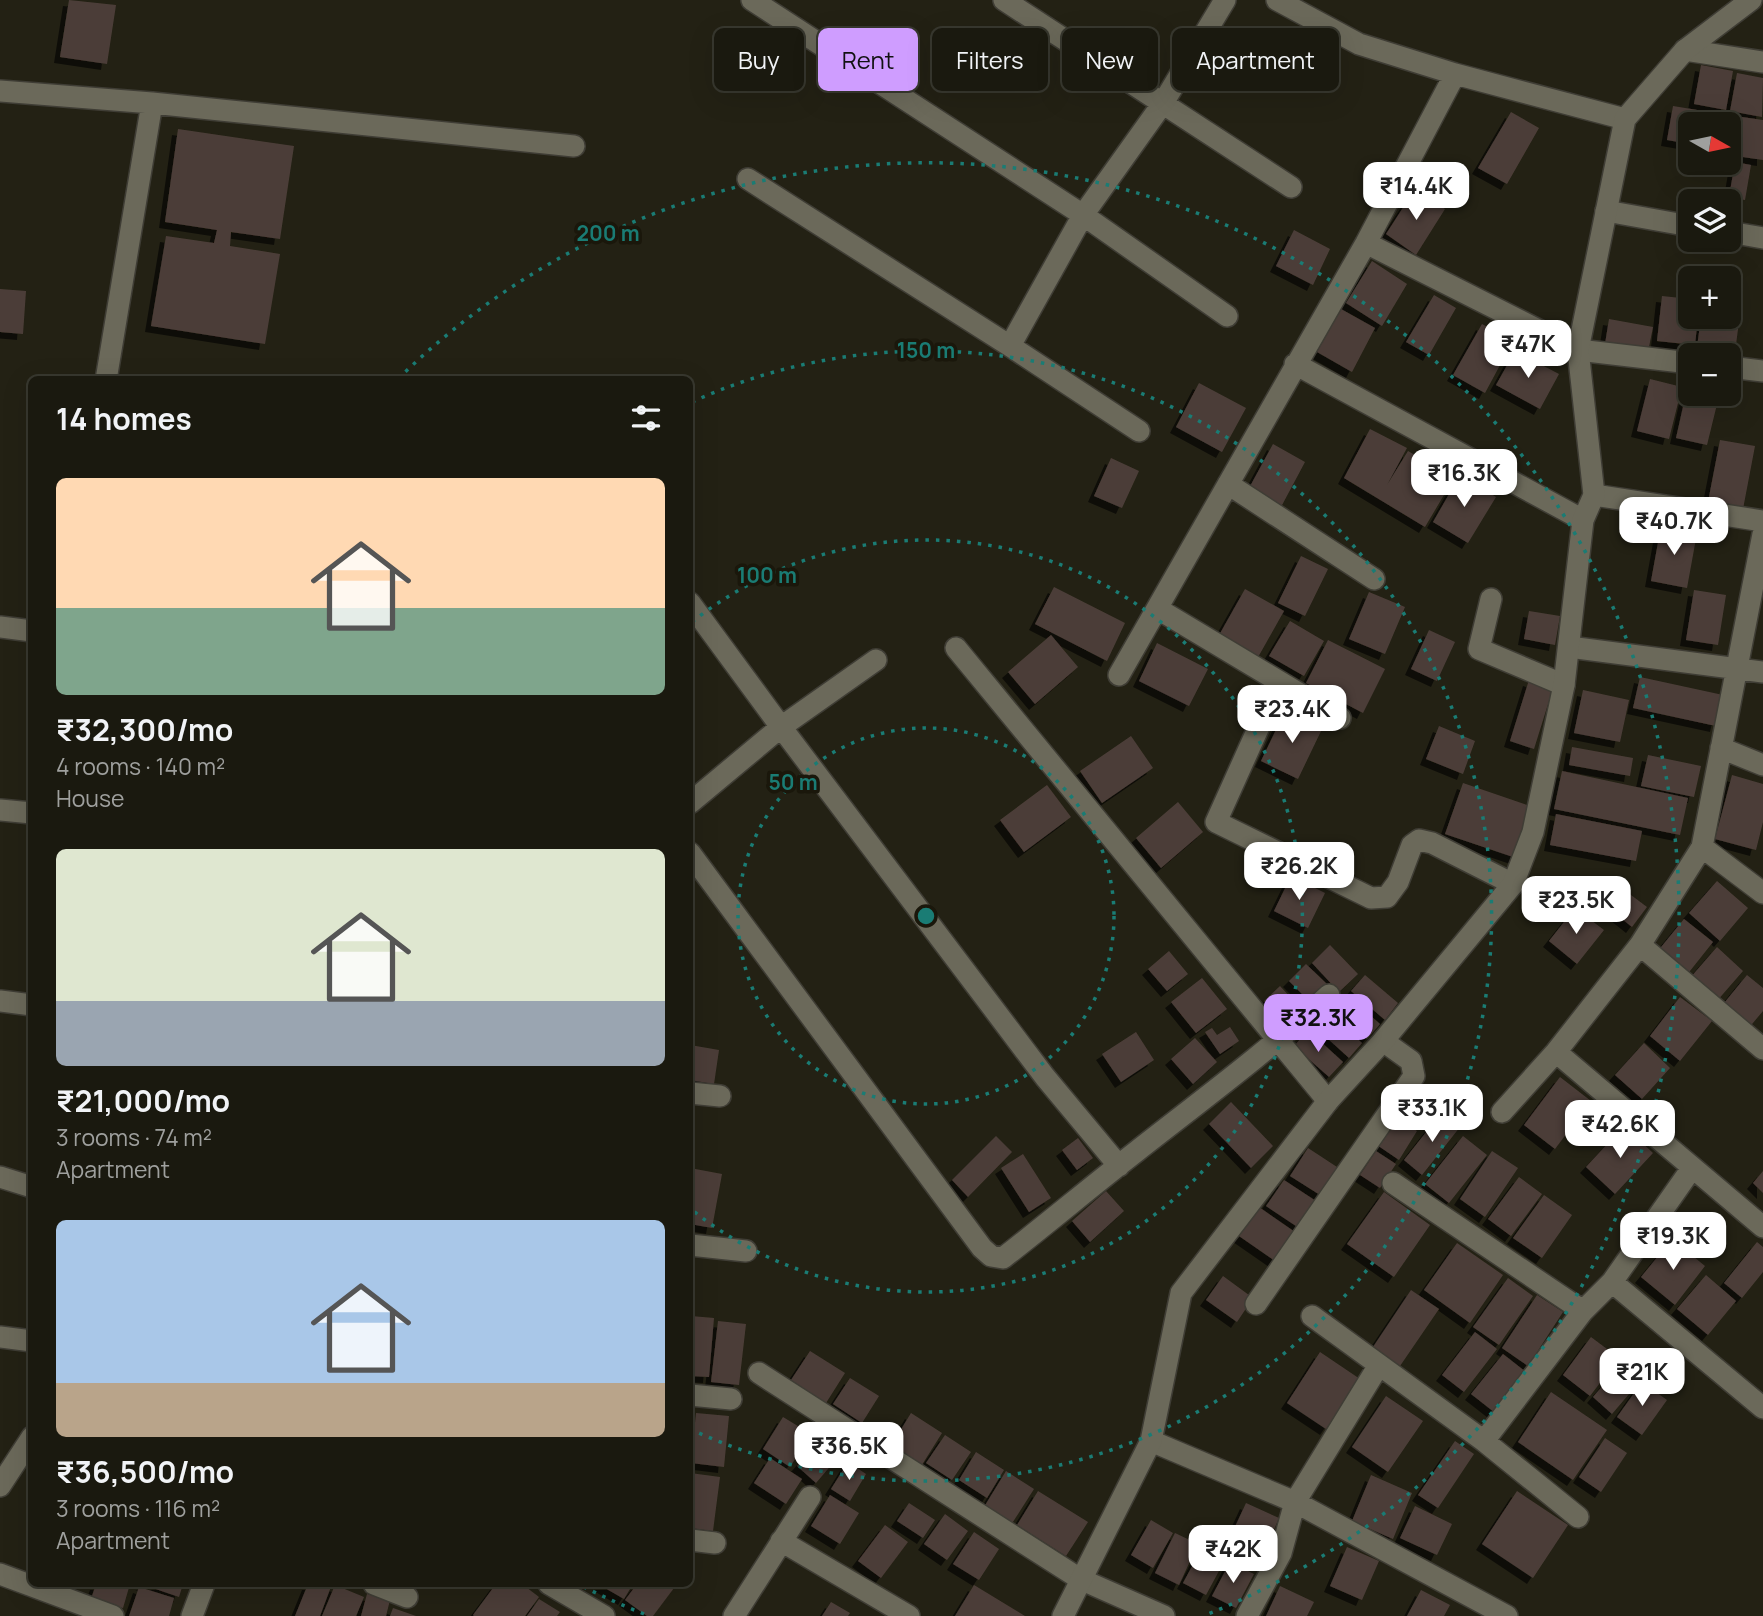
<!DOCTYPE html>
<html lang="en">
<head>
<meta charset="utf-8">
<style>
  body { margin:0; font-family:Manrope,sans-serif; background:#27261d; color:#f1f3f6; height:100vh; display:flex; flex-direction:column; font-size:26px; white-space:nowrap }
  * { box-sizing:border-box; margin:0 }
  p { font-size:23px; color:#9fa09e }
  .icon { flex:none; width:38px; height:38px; fill:none; stroke:currentColor; stroke-width:2; stroke-linecap:round; stroke-linejoin:round }
  .map { position:relative; flex:1; overflow:hidden }
  .drawer { position:absolute; left:28px; top:376px; width:665px; height:1211px; display:flex; flex-direction:column; background:#1a190f; border-radius:10px; box-shadow:0 7px 28px #0002,0 0 0 2px #38382f }
  .drawer>* { flex:none }
  .top-card { position:absolute; left:714px; top:28px; width:665px; height:63px; display:flex; gap:14px }
  .needle { width:46px; rotate:99deg }
  .fabs { position:absolute; left:1678px; top:112px; display:grid; gap:14px }
  .fabs a { display:grid; place-items:center; width:63px; height:63px; border-radius:10px; background:#1a190f; box-shadow:0 7px 28px #0002,0 0 0 2px #38382f; font-size:35px }
  .price { position:absolute; translate:-50% -60px; padding:0 16px; border-radius:14px; background:#fff; color:#222; font-size:23px; line-height:46px; filter:drop-shadow(0 2px 4px #0008) }
  .price::after { content:''; position:absolute; left:50%; top:42px; width:21px; height:16px; margin-left:-10px; background:inherit; clip-path:polygon(0 0,100% 0,50% 100%) }
  .price.current { background:#cf9dff; color:#111 }
  ul { padding:0; list-style:none }
  li { display:grid; align-content:center; gap:14px; height:371px; padding:0 28px }
  li span { display:grid; place-items:center; height:217px; border-radius:10px; color:#555 }
  li>.icon { margin-inline-start:auto }
  span .icon { width:126px; height:126px; fill:#fffc; stroke-width:1 }
  li b { font-size:30px }
  h2 { display:flex; justify-content:space-between; align-items:center; height:84px; padding:0 28px; font-size:30px }
  .chip { padding:0 24px; border-radius:10px; background:#1a190f; box-shadow:0 7px 28px #0002,0 0 0 2px #38382f; font-size:24px; line-height:63px }
  .chip.current { background:#cf9dff; color:#111 }
  .map>svg:first-child { display:block }
  .building { fill:#4c3e38; filter:url(#shadow) }
  .lines { fill:none; stroke-linecap:round; stroke-linejoin:round }
  .minor-casing { stroke:#3f3d35; stroke-width:24 }
  .tertiary-casing { stroke:#3f3d35; stroke-width:24 }
  .minor { stroke:#6b695a; stroke-width:21 }
  .tertiary { stroke:#6b695a; stroke-width:21 }
  .ring { fill:none; stroke:#1a7c74; stroke-width:3.5; stroke-dasharray:3.5 7 }
  .centre { fill:#1a7c74; stroke:#1a170b; stroke-width:3.5 }
  .ring-label { font-size:21px; text-anchor:middle; font-weight:bold; fill:#1a7c74; stroke:#1a170b; stroke-width:7; stroke-linejoin:round; paint-order:stroke }
</style>
</head>
<body>
<div class="map">
<svg width="1763" height="1616" viewBox="0 0 1763 1616">
  <defs>
    <filter id="shadow"><feDropShadow dx="-6" dy="6" stdDeviation="0" flood-color="#0009"/></filter>
  </defs>
  <rect width="100%" height="100%" fill="#232114"/>
  <path class="building" d="M69,0L116,5L107,64L60,57Z
    M1701,65L1733,71L1726,110L1694,104Z
    M1737,73L1763,78L1762,117L1730,111Z
    M1673,106L1740,117L1734,151L1729,150V124H1690V144L1667,140Z
    M1511,112L1539,128L1507,184L1478,168Z
    M1742,117L1763,120V160L1736,156Z
    M178,129L294,146L280,239L231,232L230,246L280,254L265,344L151,326L166,236L214,243L217,230L165,222Z
    M1735,162L1751,165L1745,200L1729,197Z
    M1415,189L1445,209L1416,255L1386,234Z
    M1294,230L1330,249L1313,285L1276,266Z
    M1372,261L1407,284L1382,326L1346,303Z
    M0,289L26,291L23,334L0,332Z
    M1434,295L1456,308L1429,355L1406,342Z
    M1662,296L1690,299V317H1698L1695,345L1657,341Z
    M1729,304L1741,306L1734,360L1729,359V355H1696L1701,317H1729Z
    M1341,309L1375,328L1352,372L1317,352Z
    M1609,319L1653,327L1648,352L1605,344Z
    M1482,324L1513,341L1485,393L1453,375Z
    M1515,351L1559,374L1540,409L1496,385Z
    M1650,379L1682,387L1669,439L1637,431Z
    M1199,383L1246,408L1222,452L1176,427Z
    M1687,389H1690V394L1719,396L1707,445L1676,438Z
    M1370,429L1407,448L1387,485L1408,451L1454,478L1425,527L1344,478Z
    M1720,440L1755,446L1743,509L1708,502Z
    M1273,444L1305,462L1281,507L1248,490Z
    M1111,458L1139,471L1122,508L1094,496Z
    M1460,475L1496,497L1468,543L1433,522Z
    M1661,526L1697,533L1687,588L1651,581Z
    M1301,556L1328,569L1305,616L1278,603Z
    M1054,587L1125,623L1107,661L1035,624Z
    M1245,589L1284,611L1257,659L1218,637Z
    M1694,590L1726,595L1718,645L1686,640Z
    M1369,592L1405,607L1385,654L1349,639Z
    M1529,611L1560,616L1555,645L1524,639Z
    M1290,621L1324,641L1304,676L1269,656Z
    M1429,630L1455,642L1437,681L1411,669Z
    M1051,635L1078,667L1035,704L1008,672Z
    M1328,640L1385,669L1363,713L1306,683Z
    M1157,643L1208,669L1189,706L1139,681Z
    M1640,677L1723,695L1716,726L1633,708Z
    M1529,680L1553,688L1534,749L1510,741Z
    M1583,690L1629,700L1620,742L1574,733Z
    M1285,711L1322,729L1298,779L1261,761Z
    M1439,726L1475,741L1463,774L1426,759Z
    M1131,736L1153,768L1102,803L1080,771Z
    M1572,747L1633,758L1630,776L1569,765Z
    M1648,755L1701,766L1694,797L1641,786Z
    M1562,771L1688,798L1680,835L1554,809Z
    M1732,775L1763,784V822L1756,850L1715,839Z
    M1463,783L1533,807L1516,858L1445,834Z
    M1047,785L1071,817L1024,852L1000,820Z
    M1178,802L1203,832L1161,868L1136,838Z
    M1556,814L1642,831L1636,861L1550,845Z
    M1291,876L1325,893L1308,928L1274,911Z
    M1717,881L1748,908L1720,941L1689,913Z
    M1627,892L1647,907L1632,927L1612,911Z
    M1575,908L1604,930L1577,964L1549,941Z
    M1684,919L1713,942L1686,976L1657,952Z
    M1330,945L1358,974L1339,992L1312,963Z
    M1717,947L1743,971L1716,1002L1690,978Z
    M1169,951L1188,974L1167,991L1148,969Z
    M1306,964L1329,986L1312,1004L1289,981Z
    M1365,975L1398,1003L1385,1020L1351,991Z
    M1747,975L1763,988V1011L1747,1030L1720,1008Z
    M1202,978L1227,1009L1196,1033L1171,1002Z
    M1280,986L1303,1011L1287,1025L1264,1001Z
    M1346,994L1380,1024L1367,1039L1333,1009Z
    M1680,997L1712,1021L1680,1061L1650,1036Z
    M1328,1012L1362,1043L1349,1058L1315,1027Z
    M1230,1027L1239,1041L1220,1054L1205,1032L1212,1028L1217,1035Z
    M1308,1030L1343,1062L1329,1077L1294,1046Z
    M1136,1032L1154,1060L1121,1082L1102,1054Z
    M1195,1038L1217,1062L1193,1084L1171,1059Z
    M1644,1043L1670,1068L1642,1099L1615,1075Z
    M690,1045L719,1050L714,1084L690,1080Z
    M1560,1077L1591,1101L1555,1149L1524,1125Z
    M1416,1088L1433,1099L1415,1125L1398,1113Z
    M1231,1102L1273,1146L1251,1168L1209,1124Z
    M1442,1112L1460,1127L1422,1175L1404,1160Z
    M1396,1117L1417,1131L1399,1160L1377,1145Z
    M1624,1126L1653,1153L1615,1194L1586,1167Z
    M996,1136L1012,1152L968,1197L952,1180Z
    M1463,1136L1487,1155L1449,1203L1425,1184Z
    M1078,1138L1093,1158L1077,1170L1062,1150Z
    M1308,1148L1337,1167L1320,1195L1290,1176Z
    M1376,1151L1396,1164L1380,1188L1360,1175Z
    M1492,1151L1518,1168L1485,1217L1460,1199Z
    M1023,1154L1051,1198L1029,1212L1001,1168Z
    M690,1168L722,1174L712,1228L690,1224Z
    M1763,1171V1193L1753,1183Z
    M1519,1177L1542,1194L1511,1236L1488,1219Z
    M1284,1180L1316,1201L1299,1228L1266,1206Z
    M1106,1191L1124,1211L1090,1242L1072,1221Z
    M1384,1192L1430,1225L1394,1277L1347,1244Z
    M1544,1195L1572,1215L1542,1258L1513,1238Z
    M1259,1207L1295,1232L1275,1261L1239,1236Z
    M1672,1239L1705,1266L1675,1305L1641,1277Z
    M1757,1242L1763,1247V1272L1742,1298L1724,1283Z
    M1457,1243L1503,1275L1470,1323L1424,1290Z
    M1706,1275L1736,1301L1708,1335L1677,1309Z
    M1223,1276L1253,1298L1237,1322L1206,1300Z
    M1508,1278L1533,1296L1499,1345L1473,1327Z
    M1411,1290L1439,1309L1400,1366L1373,1347Z
    M1537,1295L1563,1312L1528,1366L1502,1348Z
    M691,1316L714,1318L709,1377L690,1376Z
    M718,1321L746,1324L739,1385L711,1382Z
    M1475,1332L1497,1349L1464,1392L1442,1375Z
    M1591,1337L1619,1358L1590,1396L1563,1375Z
    M810,1351L845,1373L826,1403L791,1380Z
    M1320,1352L1360,1379L1326,1429L1287,1403Z
    M1503,1354L1526,1372L1494,1412L1471,1394Z
    M1622,1363L1641,1380L1612,1414L1593,1397Z
    M850,1378L879,1396L862,1423L833,1404Z
    M1642,1382L1667,1400L1642,1435L1617,1417Z
    M1551,1392L1607,1430L1573,1480L1518,1442Z
    M1386,1396L1423,1421L1388,1472L1352,1447Z
    M696,1413L729,1416L724,1467L691,1463Z
    M911,1413L942,1433L920,1468L889,1449Z
    M783,1417L811,1434L790,1467L763,1449Z
    M945,1435L971,1452L952,1480L926,1463Z
    M1605,1438L1627,1453L1601,1492L1579,1477Z
    M820,1440L839,1456L816,1483L797,1466Z
    M1455,1441L1474,1454L1438,1508L1418,1495Z
    M976,1452L1004,1470L987,1498L959,1480Z
    M770,1458L802,1479L786,1504L754,1483Z
    M848,1462L866,1474L850,1501L831,1489Z
    M1006,1471L1034,1489L1011,1525L984,1507Z
    M690,1473L720,1477L713,1531L690,1528Z
    M1371,1475L1412,1493L1393,1539L1352,1521Z
    M1038,1491L1088,1522L1066,1556L1017,1525Z
    M1517,1491L1568,1525L1533,1578L1482,1544Z
    M830,1495L859,1513L840,1544L811,1526Z
    M909,1503L935,1520L923,1538L897,1521Z
    M1246,1503L1279,1518L1262,1557L1228,1542Z
    M1415,1506L1452,1524L1437,1555L1400,1538Z
    M945,1514L968,1531L947,1560L924,1544Z
    M1151,1520L1173,1533L1153,1568L1131,1555Z
    M885,1525L908,1542L881,1578L858,1561Z
    M974,1532L999,1549L979,1580L953,1564Z
    M1175,1533L1198,1544L1179,1585L1155,1573Z
    M1203,1546L1226,1558L1206,1595L1183,1583Z
    M1347,1547L1379,1561L1362,1600L1330,1586Z
    M1230,1562L1254,1574L1236,1608L1212,1596Z
    M96,1584H130L123,1608L91,1599Z
    M141,1584H183L179,1597Z
    M308,1584H332L320,1616H295Z
    M496,1584H522L539,1597L525,1616H474L473,1615Z
    M598,1584H633L624,1599Z
    M637,1584H677L653,1616H647L625,1600Z
    M335,1585L364,1597L356,1616H322Z
    M974,1585L1025,1616H955Z
    M1280,1586L1314,1602L1307,1616H1266Z
    M139,1587L174,1598L169,1616H129Z
    M1421,1590L1450,1605L1444,1616H1407Z
    M367,1594L390,1600L386,1616H361Z
    M539,1599L560,1612L557,1616H527Z
    M831,1602L850,1613L848,1616H822Z
    M393,1608L416,1616H390Z"/>
  <g class="lines">
    <g class="minor-casing">
      <path id="minor" d="M752,0L1083,215L1227,316
        M1004,0L1291,187
        M1277,0L1359,44L1455,74L1625,119
        M1685,50L1763,62
        M0,91L152,103L574,146
        M748,179L1010,346L1139,431
        M1606,211L1690,226
        M1729,232L1763,238
        M1366,243L1578,350L1690,363
        M1010,346L1083,215L1163,103L1225,0
        M1295,364L1583,520
        M1729,367L1763,371
        M106,380L152,103
        M1228,484L1374,579
        M1594,495L1763,521
        M1491,599L1479,649L1564,685
        M690,603L781,727L876,660
        M1158,609L1340,718
        M0,627L32,631
        M1569,647L1763,672
        M956,648L1328,1101
        M1119,675L1366,243L1455,74
        M1279,682L1216,822L1371,898L1387,897L1398,882L1412,845L1419,840L1432,843L1513,884
        M1721,748L1763,765
        M690,803L781,727L1045,1077L1119,1166
        M0,810L32,813
        M1702,847L1763,893
        M690,853L982,1248L991,1256L1003,1258C1048,1223 1092,1186 1137,1151C1202,1100 1268,1051 1329,995
        M1640,945L1763,1049
        M0,1001L32,1005
        M1556,1052L1763,1227
        M690,1093L720,1096
        M1502,1112L1556,1052L1640,945L1702,847L1763,534
        M0,1177L32,1187
        M1393,1183L1583,1311
        M690,1245L746,1251
        M1612,1282L1763,1408
        M1256,1304L1414,1076L1411,1061L1383,1041
        M1312,1316L1484,1441L1578,1517
        M0,1337L32,1341
        M759,1373L1080,1579L1164,1616
        M690,1395L731,1399
        M1151,1441L1295,1502L1507,1616
        M1484,1441L1583,1311L1612,1282L1692,1168
        M0,1486L32,1437
        M690,1540L715,1543
        M781,1541L909,1616
        M0,1574L113,1616
        M374,1584L407,1597
        M549,1584L604,1616
        M192,1616L204,1584
        M734,1616L810,1497
        M1247,1616L1281,1553L1295,1502L1379,1365"/>
    </g>
    <g class="tertiary-casing">
      <path id="tertiary" d="M1063,1616L1151,1441L1181,1293L1328,1101L1383,1041L1513,884L1533,832L1564,685L1583,520L1594,495L1578,350L1625,119L1685,50L1751,0"/>
    </g>
    <use href="#minor" class="minor"/>
    <use href="#tertiary" class="tertiary"/>
  </g>
  <g class="ring">
    <circle cx="926" cy="916" r="188"/>
    <path d="M692 622A376 376 0 1 1 692 1210"/>
    <path d="M692 402A565 565 0 1 1 692 1430"/>
    <path d="M644 1614A753 753 0 0 1 578 1584M398 379A753 753 0 1 1 1208 1614"/>
  </g>
  <circle cx="926" cy="916" r="10" class="centre"/>
  <g class="ring-label">
    <text x="608" y="241">200 m</text>
    <text x="926" y="358">150 m</text>
    <text x="767" y="583">100 m</text>
    <text x="793" y="790">50 m</text>
  </g>
</svg>
<div class="fabs">
<a><svg class="needle" viewBox="-14 -14 28 28"><path d="M0-13l5 13h-10z" fill="#e53935"/><path d="M0 13l5-13h-10z" fill="#9fa09e"/></svg></a>
<a><svg class="icon" aria-label="layers" viewBox="0 0 24 24"><path d="M12 4l9 5-9 5-9-5zM3 14l9 5 9-5"/></svg></a>
<a>+</a>
<a>−</a>
</div>
<b class="price" style="left:1416px;top:222px">₹14.4K</b>
<b class="price" style="left:1528px;top:380px">₹47K</b>
<b class="price" style="left:1464px;top:509px">₹16.3K</b>
<b class="price" style="left:1674px;top:557px">₹40.7K</b>
<b class="price" style="left:1292px;top:745px">₹23.4K</b>
<b class="price" style="left:1299px;top:902px">₹26.2K</b>
<b class="price" style="left:1576px;top:936px">₹23.5K</b>
<b class="price current" style="left:1318px;top:1054px">₹32.3K</b>
<b class="price" style="left:1432px;top:1144px">₹33.1K</b>
<b class="price" style="left:1620px;top:1160px">₹42.6K</b>
<b class="price" style="left:1673px;top:1272px">₹19.3K</b>
<b class="price" style="left:1642px;top:1408px">₹21K</b>
<b class="price" style="left:849px;top:1482px">₹36.5K</b>
<b class="price" style="left:1233px;top:1585px">₹42K</b>
<div class="top-card">
<a class="chip">Buy</a>
<a class="chip current">Rent</a>
<a class="chip">Filters</a>
<a class="chip">New</a>
<a class="chip">Apartment</a>
</div>
<section class="drawer">
<h2>14 homes<svg class="icon" aria-label="filters" viewBox="0 0 24 24"><path d="M4 7h16M4 17h16"/><circle cx="9" cy="7" r="2"/><circle cx="15" cy="17" r="2"/></svg></h2>
<ul>
<li><span style="background:linear-gradient(#ffd9b3 60%,#7fa58c 0)"><svg class="icon" aria-label="home" viewBox="0 0 24 24"><path d="M3 11l9-7 9 7M6 9v11h12V9"/></svg></span><div><b>₹32,300/mo</b><p>4 rooms · 140 m²</p><p>House</p></div></li>
<li><span style="background:linear-gradient(#dfe7d0 70%,#9aa5b1 0)"><svg class="icon" aria-label="home" viewBox="0 0 24 24"><path d="M3 11l9-7 9 7M6 9v11h12V9"/></svg></span><div><b>₹21,000/mo</b><p>3 rooms · 74 m²</p><p>Apartment</p></div></li>
<li><span style="background:linear-gradient(#a9c7e8 75%,#b9a48a 0)"><svg class="icon" aria-label="home" viewBox="0 0 24 24"><path d="M3 11l9-7 9 7M6 9v11h12V9"/></svg></span><div><b>₹36,500/mo</b><p>3 rooms · 116 m²</p><p>Apartment</p></div></li>
</ul>
</section>
</div>
</body>
</html>
